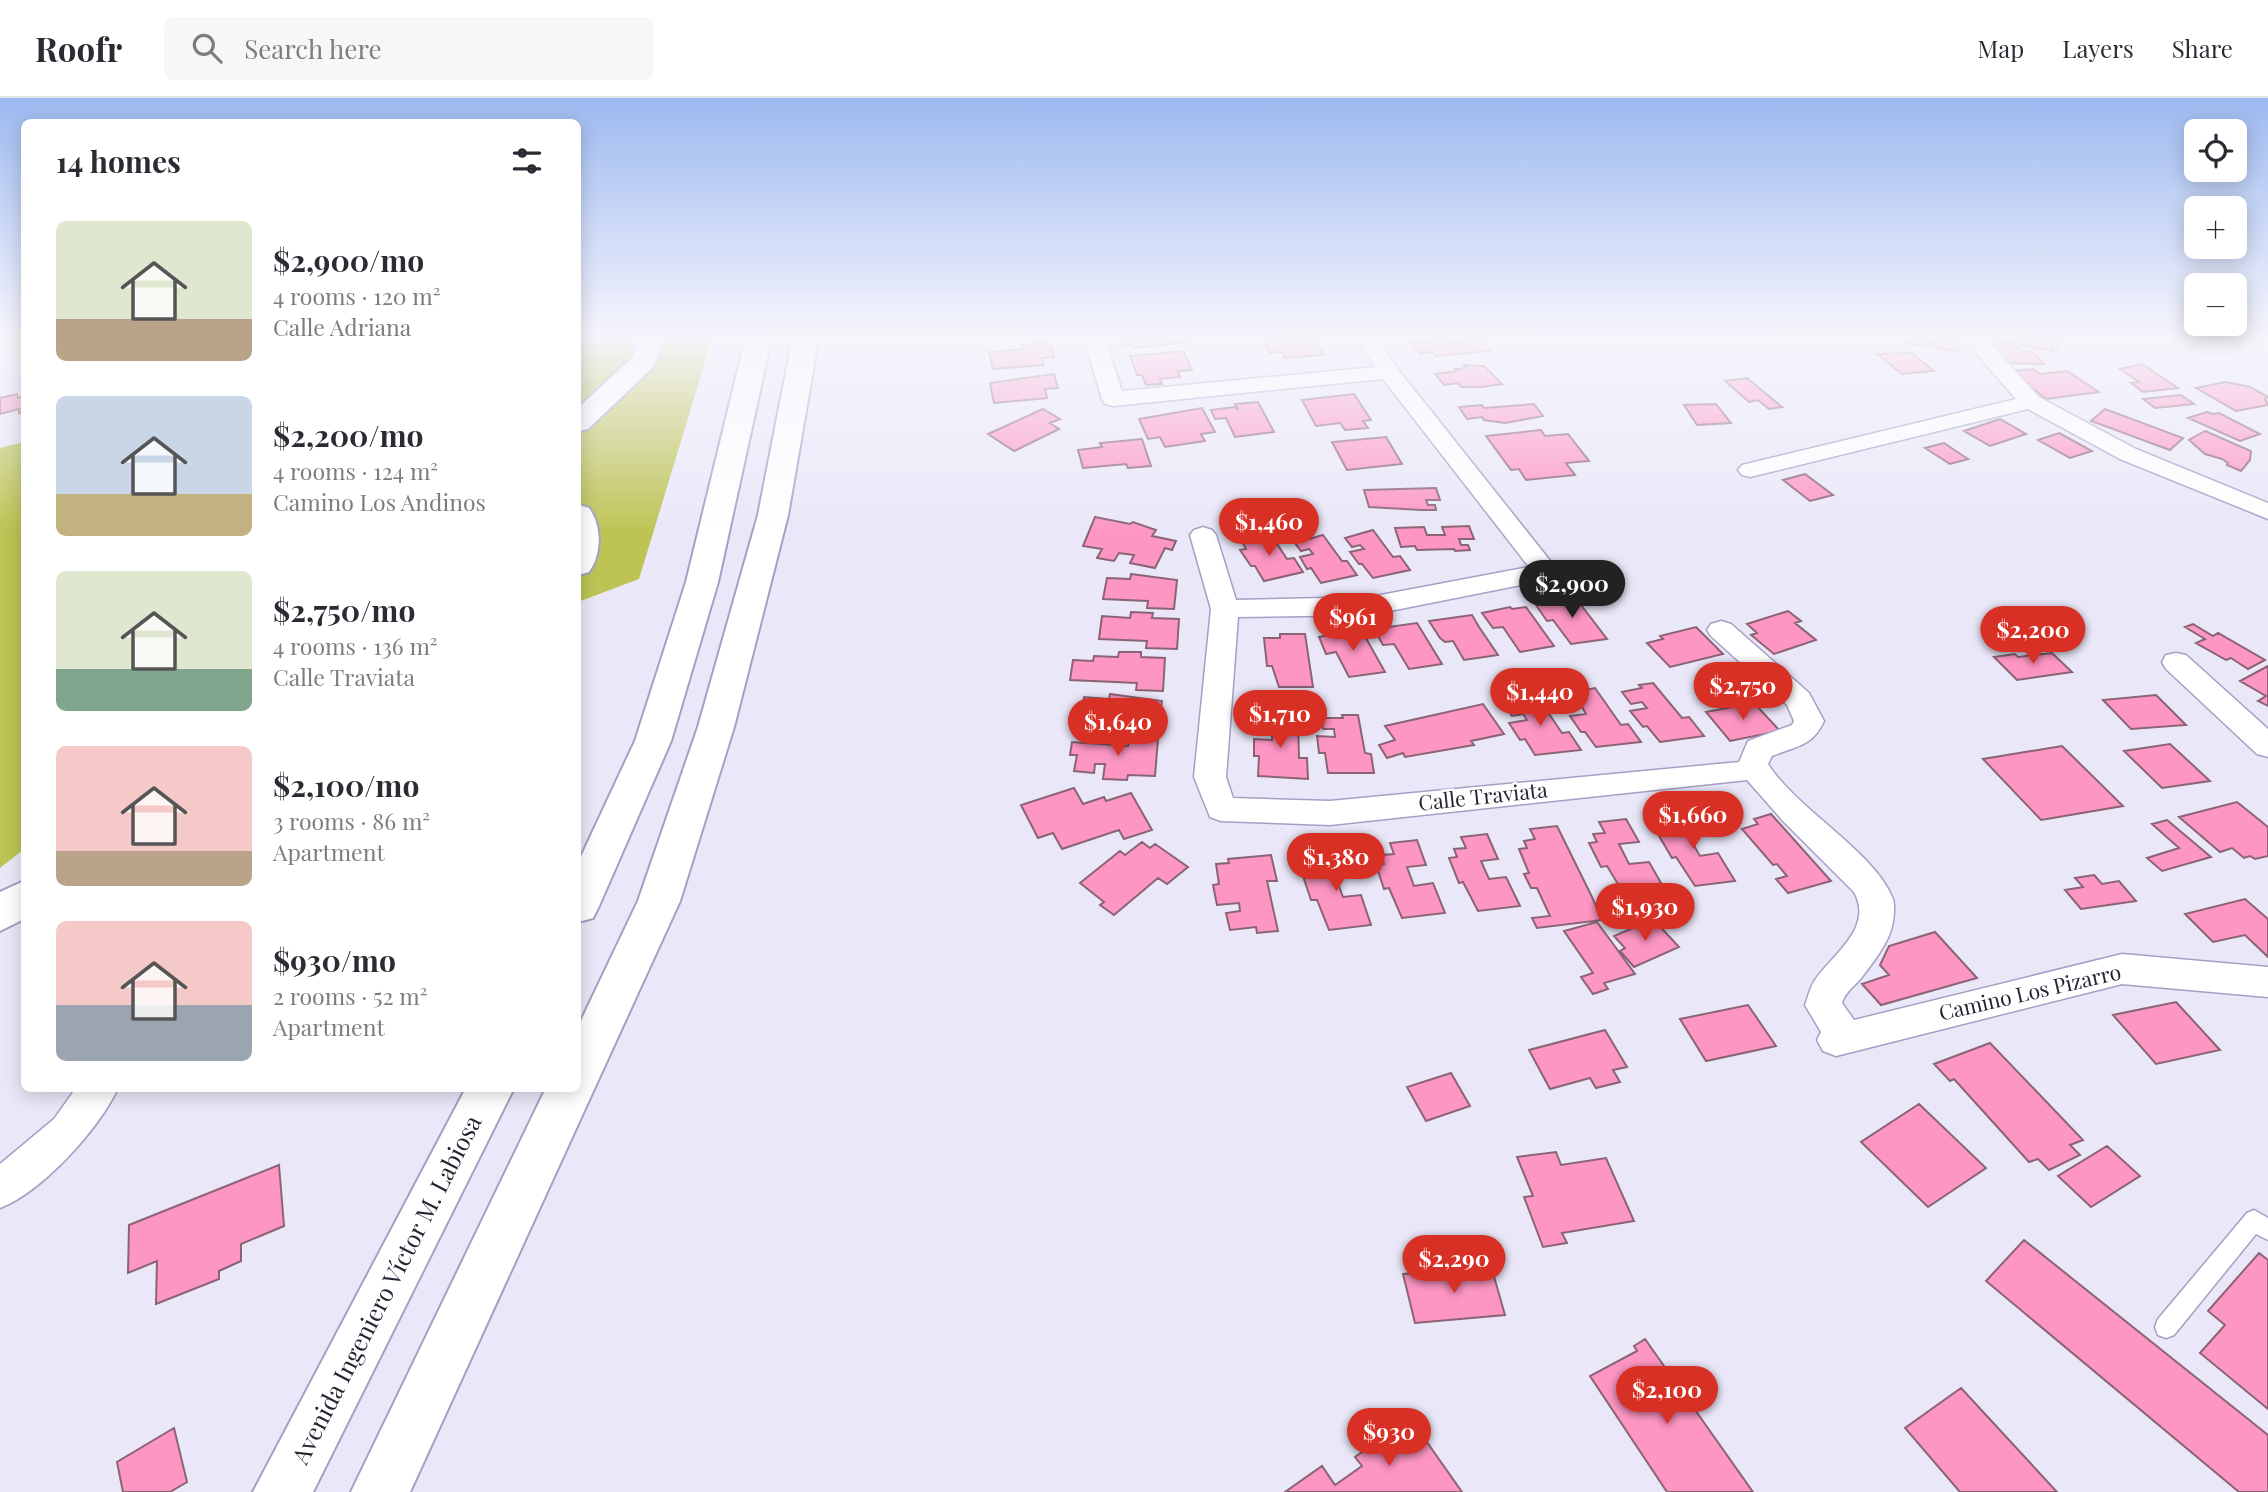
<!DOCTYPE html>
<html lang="en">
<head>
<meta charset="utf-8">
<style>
  body { margin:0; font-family:"Playfair Display",serif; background:#f7f7f7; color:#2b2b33; height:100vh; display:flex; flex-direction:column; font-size:26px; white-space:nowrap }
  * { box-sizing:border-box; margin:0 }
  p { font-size:23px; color:#7c7c81 }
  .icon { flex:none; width:38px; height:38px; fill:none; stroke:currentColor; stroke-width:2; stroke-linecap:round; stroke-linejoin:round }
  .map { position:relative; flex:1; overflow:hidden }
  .side { position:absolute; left:21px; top:21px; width:560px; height:973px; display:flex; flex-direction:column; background:#fff; border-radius:10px; box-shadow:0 4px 18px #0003 }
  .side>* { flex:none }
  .fabs { position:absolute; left:2184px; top:21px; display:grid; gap:14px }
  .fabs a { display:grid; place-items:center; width:63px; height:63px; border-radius:10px; background:#fff; box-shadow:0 4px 18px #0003; font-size:35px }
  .price { position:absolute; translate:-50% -60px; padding:0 16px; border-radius:24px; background:#d93025; color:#fff; font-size:23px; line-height:46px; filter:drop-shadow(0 2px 4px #0008) }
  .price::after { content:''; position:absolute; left:50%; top:42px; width:21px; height:16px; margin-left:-10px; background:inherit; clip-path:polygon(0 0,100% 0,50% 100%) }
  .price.current { background:#222; color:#fff }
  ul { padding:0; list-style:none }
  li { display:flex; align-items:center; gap:21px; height:175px; padding:0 35px }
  li span { display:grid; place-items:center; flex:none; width:196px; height:140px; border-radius:10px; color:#555 }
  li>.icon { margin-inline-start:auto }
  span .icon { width:84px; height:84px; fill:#fffc; stroke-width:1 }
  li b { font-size:30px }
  h2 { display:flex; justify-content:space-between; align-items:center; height:84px; padding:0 35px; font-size:30px }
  header { display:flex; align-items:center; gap:42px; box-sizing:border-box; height:98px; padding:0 35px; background:#fff; border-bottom:2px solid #e1e1e2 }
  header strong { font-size:33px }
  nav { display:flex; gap:38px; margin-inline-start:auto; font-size:24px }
  .search { width:490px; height:63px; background:#f7f7f7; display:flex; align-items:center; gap:18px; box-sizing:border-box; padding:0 24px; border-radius:10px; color:#7c7c81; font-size:26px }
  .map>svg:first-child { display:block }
  .forest { fill:#bdc454 }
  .building { fill:#fe96c4; stroke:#8b6474; stroke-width:2 }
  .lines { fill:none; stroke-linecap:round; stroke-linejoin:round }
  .service-casing { stroke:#a59fc5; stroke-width:3 }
  .minor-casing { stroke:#a59fc5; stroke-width:3 }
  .tertiary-casing { stroke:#a59fc5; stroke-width:4 }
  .secondary-casing { stroke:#a59fc5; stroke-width:4 }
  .service { fill:#fff; fill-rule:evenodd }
  .minor { fill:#fff; fill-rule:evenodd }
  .tertiary { fill:#fff; fill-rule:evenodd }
  .secondary { fill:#fff; fill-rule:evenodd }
  .labels { text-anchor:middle; stroke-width:5; stroke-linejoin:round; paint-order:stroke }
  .street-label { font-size:21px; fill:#262433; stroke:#fff }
  .near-street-label { font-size:24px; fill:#262433; stroke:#fff }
</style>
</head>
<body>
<header>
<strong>Roofr</strong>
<div class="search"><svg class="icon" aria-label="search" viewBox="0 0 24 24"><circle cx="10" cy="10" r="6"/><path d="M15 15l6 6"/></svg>Search here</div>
<nav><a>Map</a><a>Layers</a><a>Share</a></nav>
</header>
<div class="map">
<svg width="2268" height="1394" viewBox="0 0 2268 1394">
  <rect width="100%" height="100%" fill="#eae8f8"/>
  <path class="forest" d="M578,238H713L639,481L578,504Z
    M24,344V751L0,770V350Z"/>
  <path class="building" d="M1120,238H1186L1189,244L1133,250L1132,247L1124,248Z
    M1261,238H1316L1318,243H1314L1324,257L1285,260L1281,254L1270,255Z
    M1900,238H1920L1922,241L1929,242L1932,248L1907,246Z
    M1929,238H1953L1960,253L1935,250Z
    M1992,238H2055L2058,239L2059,248L2053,247L2054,253L1992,243Z
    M1448,241L1451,244L1482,241L1491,253L1435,258L1432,254L1420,256L1412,245Z
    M1044,245L1045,248H1051L1054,259L1042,260L1044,267L993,271L989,254L1023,251L1022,247Z
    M1987,247L2016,248L2021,253L2033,254L2044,266L2002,265Z
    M1183,253L1192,272L1178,273L1180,279L1160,281L1162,286L1146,287L1142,277H1137L1130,258Z
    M1912,255L1934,273L1902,276L1877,256Z
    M2142,266L2178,290L2143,294L2131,285L2139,284L2120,271Z
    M1464,267L1484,268L1502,286L1482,289H1461L1458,285L1444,287L1435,276L1457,273L1455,271L1465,270Z
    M2034,271L2040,276L2067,273L2099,294L2046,301L2035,292L2026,293L2010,273Z
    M1054,276L1058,290L1045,291L1047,300L994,305L990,285Z
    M1747,280L1782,309L1769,311L1758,302L1749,304L1725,283Z
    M2226,284L2250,289L2268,299L2265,301L2268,307L2236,313L2196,290Z
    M17,296L18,300L24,298V313L19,315V311L0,316V300Z
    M1354,296L1371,322L1363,323L1368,330L1345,332L1340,325L1316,328L1302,302Z
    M2181,297L2194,306L2155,310L2143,301Z
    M1258,304L1274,334L1235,339L1226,320L1215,321L1211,312L1234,309L1238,312L1235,306Z
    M1534,306L1543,318L1505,325L1484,322L1482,319L1467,321L1459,309L1482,307L1484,310Z
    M1716,306L1731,325L1697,327L1684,307Z
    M1202,310L1215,334L1201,336L1205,343L1165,349L1160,339L1148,341L1139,321Z
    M1043,311L1060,321L1050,325L1059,331L1014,353L988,336Z
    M2105,311L2183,340L2170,352L2091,323Z
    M2207,314L2213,316L2219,315L2260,336L2240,343L2188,320Z
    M2000,321L2026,336L1990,348L1964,333Z
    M1541,332L1545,338L1568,336L1589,363L1566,365L1575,377L1526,382L1519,371L1511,372L1486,338Z
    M2205,333L2251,353L2250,362L2241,373L2227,367L2228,365L2222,361L2205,356L2189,342Z
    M2059,335L2092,353L2070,360L2038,342Z
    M1386,339L1402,366L1347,372L1332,344Z
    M1142,341L1151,368L1128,370L1126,366L1083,370L1078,352L1102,349L1100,345Z
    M1944,345L1968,361L1950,366L1925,350Z
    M1805,376L1833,397L1810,403L1783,382Z
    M1436,390L1440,402H1426L1428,407H1435L1436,412H1421L1369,409L1364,392Z
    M1095,419L1130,426L1133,424L1156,432L1152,438L1176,443L1172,452L1165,450L1155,470L1130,465L1134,457L1119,455L1114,463L1097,460L1102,451L1083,448Z
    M1469,428L1474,441H1459L1461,447H1468L1470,452L1455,453L1454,451L1417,452L1415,448L1401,449L1395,430L1424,429L1427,437H1445L1442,429Z
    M1373,432L1393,459L1400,458L1410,472L1373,480L1362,466H1359L1350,454L1364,451L1360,447L1352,449L1345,440Z
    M1270,435L1287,461L1294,460L1303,474L1264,483L1255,468H1251L1240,452L1246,451L1241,442Z
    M1323,437L1342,463H1347L1357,477L1321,485L1311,470L1307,471L1300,459L1313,456L1309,451L1301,453L1295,445Z
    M1131,476L1177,482L1174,511L1147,510L1148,503L1103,501L1107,480L1130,481Z
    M1575,498L1578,503L1607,541L1571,546L1553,522L1547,523L1536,507Z
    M1510,509L1512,511L1526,509L1554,548L1520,554L1503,529L1493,530L1482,515Z
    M1788,513L1801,523L1795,525L1816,542L1774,556L1751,537L1757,535L1747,526Z
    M1131,514L1153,515L1152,520L1179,521L1177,551L1146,550L1147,543L1099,541L1102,518L1130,520Z
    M1472,517L1479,529L1498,557L1464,562L1453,543L1445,544L1440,540L1429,523Z
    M1417,525L1442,566L1409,571L1394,546L1383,547L1374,531Z
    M2193,526L2213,538L2218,535L2265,562L2248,571L2231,560L2226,562L2196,545L2205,541L2185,529Z
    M1696,529L1723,556L1670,569L1647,545L1663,541L1660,538Z
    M1345,533L1346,535L1362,533L1385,574L1349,579L1336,554L1326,556L1319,539Z
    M1280,536H1305L1313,589H1279L1272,568H1267L1264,540H1280Z
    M1119,554H1141V559L1165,560L1163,593L1136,592L1137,585L1070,582L1073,562L1093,563L1094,558L1118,559Z
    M2052,555L2072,574L2017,582L1994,559L2015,556L2018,559Z
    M2268,568V608L2258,603L2266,598L2240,583Z
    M1653,585L1682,620L1689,619L1704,638L1660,644L1647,628L1643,629L1630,613L1647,610L1642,604L1631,606L1622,594L1642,590L1639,587Z
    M1595,590L1621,627L1628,626L1641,644L1596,649L1585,634H1581L1570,618L1586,616L1582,609L1572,611L1564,599L1583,596L1581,593Z
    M1110,596L1162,603L1158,638L1130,636L1131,629L1076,625L1077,615H1082L1084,599L1109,601Z
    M2156,597L2186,627L2131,631L2103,602Z
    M1537,598L1562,635L1569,634L1581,652L1535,657L1525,641L1520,642L1509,625L1527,622L1523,616L1512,618L1504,606Z
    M1754,605L1780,633L1730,643L1706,614Z
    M1483,606L1504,636L1471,643L1474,647L1405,659L1403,655L1387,660L1379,647L1395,642L1385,628Z
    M1342,617H1358L1365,655L1371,656L1374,675H1328L1325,655H1319L1317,638L1335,639L1334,631H1323L1321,620H1343Z
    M1283,620L1298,621L1299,660H1307L1308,681L1258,678L1259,658H1254V641L1272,642V635L1254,634L1255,622L1283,624Z
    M1130,639L1158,641L1155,678L1128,677L1127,682L1103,681L1105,666H1095L1094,675L1074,673L1077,657H1070L1072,644L1128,648Z
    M2170,646L2210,683L2162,690L2124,653Z
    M2062,648L2123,708L2041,722L1983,661Z
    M1074,690L1083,706L1104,699L1106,703L1131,695L1152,732L1124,741L1119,732L1062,751L1053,735L1038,740L1021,707Z
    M2237,704L2268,729V758L2255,761L2250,758L2244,760L2232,750L2220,754L2179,719Z
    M1693,713L1707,737L1689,739L1700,758L1718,755L1735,783L1695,788L1676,759L1672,760L1658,736L1667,735L1662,728L1673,726L1667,716Z
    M1771,716L1831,783L1788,795L1776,781L1787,778L1777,766L1773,767L1742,731L1758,726L1754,721Z
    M1626,721L1639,744L1619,746L1629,766L1649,764L1665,792L1624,796L1607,768L1601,769L1589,745L1597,744L1593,736L1605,735L1599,724Z
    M2167,722L2211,759L2162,773L2147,760L2179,750L2152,726Z
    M1557,728L1592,799L1602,822L1537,830L1532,820L1550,818L1537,790H1531L1524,776L1529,775L1519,751L1527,750L1524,743L1535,741L1530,731Z
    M1487,736L1498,761L1481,763L1489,781L1506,779L1520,808L1478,813L1463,784L1459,785L1449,760L1457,759L1454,751L1466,750L1461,739Z
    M1417,742L1426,767L1407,769L1414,788L1433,785L1445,815L1402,820L1389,790L1384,791L1376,767L1384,766L1381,757L1394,756L1390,745Z
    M1142,744L1150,750L1155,746L1188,769L1167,786L1158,780L1114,817L1100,807L1104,804L1080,785L1120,753L1125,757Z
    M1346,752L1354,777L1336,780L1343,799L1361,797L1371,827L1329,832L1317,802H1311L1303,778L1314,777L1311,768L1323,767L1319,755Z
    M1271,757L1277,783H1267L1278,833L1257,835L1256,829L1230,832L1226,815L1240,813L1239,805L1217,807L1213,787L1219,786L1216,766L1229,765L1228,761Z
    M2094,777L2102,786L2119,783L2136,803L2081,811L2065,792L2083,789L2075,780Z
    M2245,801L2268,821V859L2245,837L2213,844L2185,816Z
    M1653,821L1679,849L1634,869L1620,853L1625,850L1614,838Z
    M1597,824L1635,876L1604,885L1608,891L1593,896L1581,879L1593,875L1564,833Z
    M1935,834L1977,880L1881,907L1862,886L1889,877L1880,867L1889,848Z
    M2176,904L2220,952L2156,966L2113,917Z
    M1748,907L1776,948L1706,963L1680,921Z
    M1605,932L1627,969L1613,972L1620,984L1596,990L1590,980L1550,991L1529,952Z
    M1990,945L2083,1042L2070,1047L2080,1057L2049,1072L2038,1061L2029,1064L1954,981L1950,983L1934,966Z
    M1451,975L1470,1008L1426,1023L1407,989Z
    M1919,1006L1986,1070L1928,1109L1861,1044Z
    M2107,1048L2140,1078L2091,1109L2058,1078Z
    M1556,1054L1561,1067L1606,1060L1634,1123L1562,1135L1567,1145L1543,1149L1524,1099L1533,1098L1517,1059Z
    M279,1067L284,1128L241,1146V1163L219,1173V1181L156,1206L157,1163L128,1175L129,1127Z
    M2024,1142L2268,1337V1394H2239L1986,1183Z
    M2259,1155L2268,1162V1311L2200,1255L2225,1227L2208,1213Z
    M1491,1168L1505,1217L1415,1225L1403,1176Z
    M1645,1241L1753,1394H1667L1590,1278L1637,1253L1634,1248Z
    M1961,1290L2057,1394H1960L1905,1330Z
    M1410,1320L1462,1394H1285L1322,1368L1335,1387L1362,1368L1355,1359Z
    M174,1330L187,1384L170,1394H123L117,1364Z"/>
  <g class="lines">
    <g class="service-casing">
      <path id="service" d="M12,238H24V241L12,242Z
        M2254,1112L2268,1120V1142L2256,1136L2174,1237L2166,1240L2158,1237L2155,1229L2158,1221L2247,1115Z"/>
    </g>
    <g class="minor-casing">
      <path id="minor" d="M1083,238H1104L1122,293L1375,269L1355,238H1376L1397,270L1559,474L1555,480L1546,482L1370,517L1238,519L1226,679L1233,700L1330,703L1739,664L1748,643L1792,627L1794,623L1787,607L1711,538L1707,532L1711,526L1721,523L1731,526L1809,595L1824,623C1812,649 1796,648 1772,658L1768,666C1797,712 1874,753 1893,801C1895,808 1894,821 1892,828C1889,844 1872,866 1862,879C1855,888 1845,894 1842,905L1854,922L2122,856L2268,869V899L2122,886L1836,958L1823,953L1817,942L1821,934L1805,907C1808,899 1810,889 1815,882C1833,856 1874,830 1854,794L1783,723L1747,682L1330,727L1221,723L1210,719L1194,679L1211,511L1190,437L1194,432L1203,429L1212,432L1216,437L1236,502L1370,499L1529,469L1383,281L1113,308L1105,306L1102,301Z
        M1961,238H1983L2039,299L2136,351L2268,405V421L2120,361L2028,311L1750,379L1742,377L1738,372L1742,367L2016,301Z
        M2176,555L2186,557L2268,631V659L2257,656L2166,571L2162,564L2166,557Z
        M76,990H118C99,1031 42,1094 0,1110V1066L54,1021Z"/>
    </g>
    <g class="tertiary-casing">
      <path id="tertiary" d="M638,238H664L654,268L588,331L578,333V310L633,259Z
        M578,407L589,410C602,428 602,456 589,474L578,477Z
        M24,783V821L0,833V794Z"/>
    </g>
    <g class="secondary-casing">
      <path id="secondary" d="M746,238H772L718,484L671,643L599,808L593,820L578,824V765L635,643L686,484Z
        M793,238H819L788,417L734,629L680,803L410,1394H351L546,990H578V929L638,803L698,629L758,417Z
        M466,990H514L313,1394H253Z"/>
    </g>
    <use href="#service" class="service"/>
    <use href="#minor" class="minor"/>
    <use href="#tertiary" class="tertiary"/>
    <use href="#secondary" class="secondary"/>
  </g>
  <linearGradient id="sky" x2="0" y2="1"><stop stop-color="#9cb9f0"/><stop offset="0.55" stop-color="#f6f5fc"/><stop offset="1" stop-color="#f6f5fc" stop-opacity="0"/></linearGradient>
  <rect width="2268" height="434" fill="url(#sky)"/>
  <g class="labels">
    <g class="street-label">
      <text transform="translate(1483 699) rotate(-6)" y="7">Calle Traviata</text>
      <text transform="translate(2030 895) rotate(-13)" y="7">Camino Los Pizarro</text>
    </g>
    <g class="near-street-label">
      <text transform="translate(387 1192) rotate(-63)" y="8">Avenida Ingeniero Víctor M. Labiosa</text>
    </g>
  </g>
</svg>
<div class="fabs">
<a><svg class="icon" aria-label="locate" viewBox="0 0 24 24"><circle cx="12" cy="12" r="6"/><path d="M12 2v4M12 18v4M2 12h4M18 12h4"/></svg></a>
<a>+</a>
<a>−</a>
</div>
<b class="price" style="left:1269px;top:460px">$1,460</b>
<b class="price current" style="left:1572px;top:522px">$2,900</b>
<b class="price" style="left:1353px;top:555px">$961</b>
<b class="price" style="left:2033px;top:568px">$2,200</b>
<b class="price" style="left:1743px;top:624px">$2,750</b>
<b class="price" style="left:1540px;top:630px">$1,440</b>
<b class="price" style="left:1280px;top:652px">$1,710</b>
<b class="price" style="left:1118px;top:660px">$1,640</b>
<b class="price" style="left:1693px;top:753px">$1,660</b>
<b class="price" style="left:1336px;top:795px">$1,380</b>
<b class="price" style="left:1645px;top:845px">$1,930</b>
<b class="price" style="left:1454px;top:1197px">$2,290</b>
<b class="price" style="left:1667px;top:1328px">$2,100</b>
<b class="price" style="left:1389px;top:1370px">$930</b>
<section class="side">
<h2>14 homes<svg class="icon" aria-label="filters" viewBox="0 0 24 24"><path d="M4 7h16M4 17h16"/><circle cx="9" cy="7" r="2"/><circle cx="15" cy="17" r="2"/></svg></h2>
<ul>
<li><span style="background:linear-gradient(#dfe7d0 70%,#b9a48a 0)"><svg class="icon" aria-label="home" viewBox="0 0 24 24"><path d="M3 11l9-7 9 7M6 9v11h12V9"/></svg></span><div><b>$2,900/mo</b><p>4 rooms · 120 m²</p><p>Calle Adriana</p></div></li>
<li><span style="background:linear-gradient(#c9d6e8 70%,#c2b280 0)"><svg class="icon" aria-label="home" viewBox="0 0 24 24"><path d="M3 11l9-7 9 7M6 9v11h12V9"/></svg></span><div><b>$2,200/mo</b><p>4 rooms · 124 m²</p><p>Camino Los Andinos</p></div></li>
<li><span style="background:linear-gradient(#dfe7d0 70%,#7fa58c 0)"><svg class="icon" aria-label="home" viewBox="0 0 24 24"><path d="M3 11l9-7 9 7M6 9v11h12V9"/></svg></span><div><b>$2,750/mo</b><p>4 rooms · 136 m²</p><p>Calle Traviata</p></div></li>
<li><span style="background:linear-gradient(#f6c9c9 75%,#b9a48a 0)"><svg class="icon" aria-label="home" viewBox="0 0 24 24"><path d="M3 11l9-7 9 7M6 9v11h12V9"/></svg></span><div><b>$2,100/mo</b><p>3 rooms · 86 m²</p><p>Apartment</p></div></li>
<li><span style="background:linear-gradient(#f6c9c9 60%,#9aa5b1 0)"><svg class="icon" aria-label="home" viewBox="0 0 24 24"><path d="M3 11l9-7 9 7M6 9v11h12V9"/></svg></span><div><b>$930/mo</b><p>2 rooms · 52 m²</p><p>Apartment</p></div></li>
</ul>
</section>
</div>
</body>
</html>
